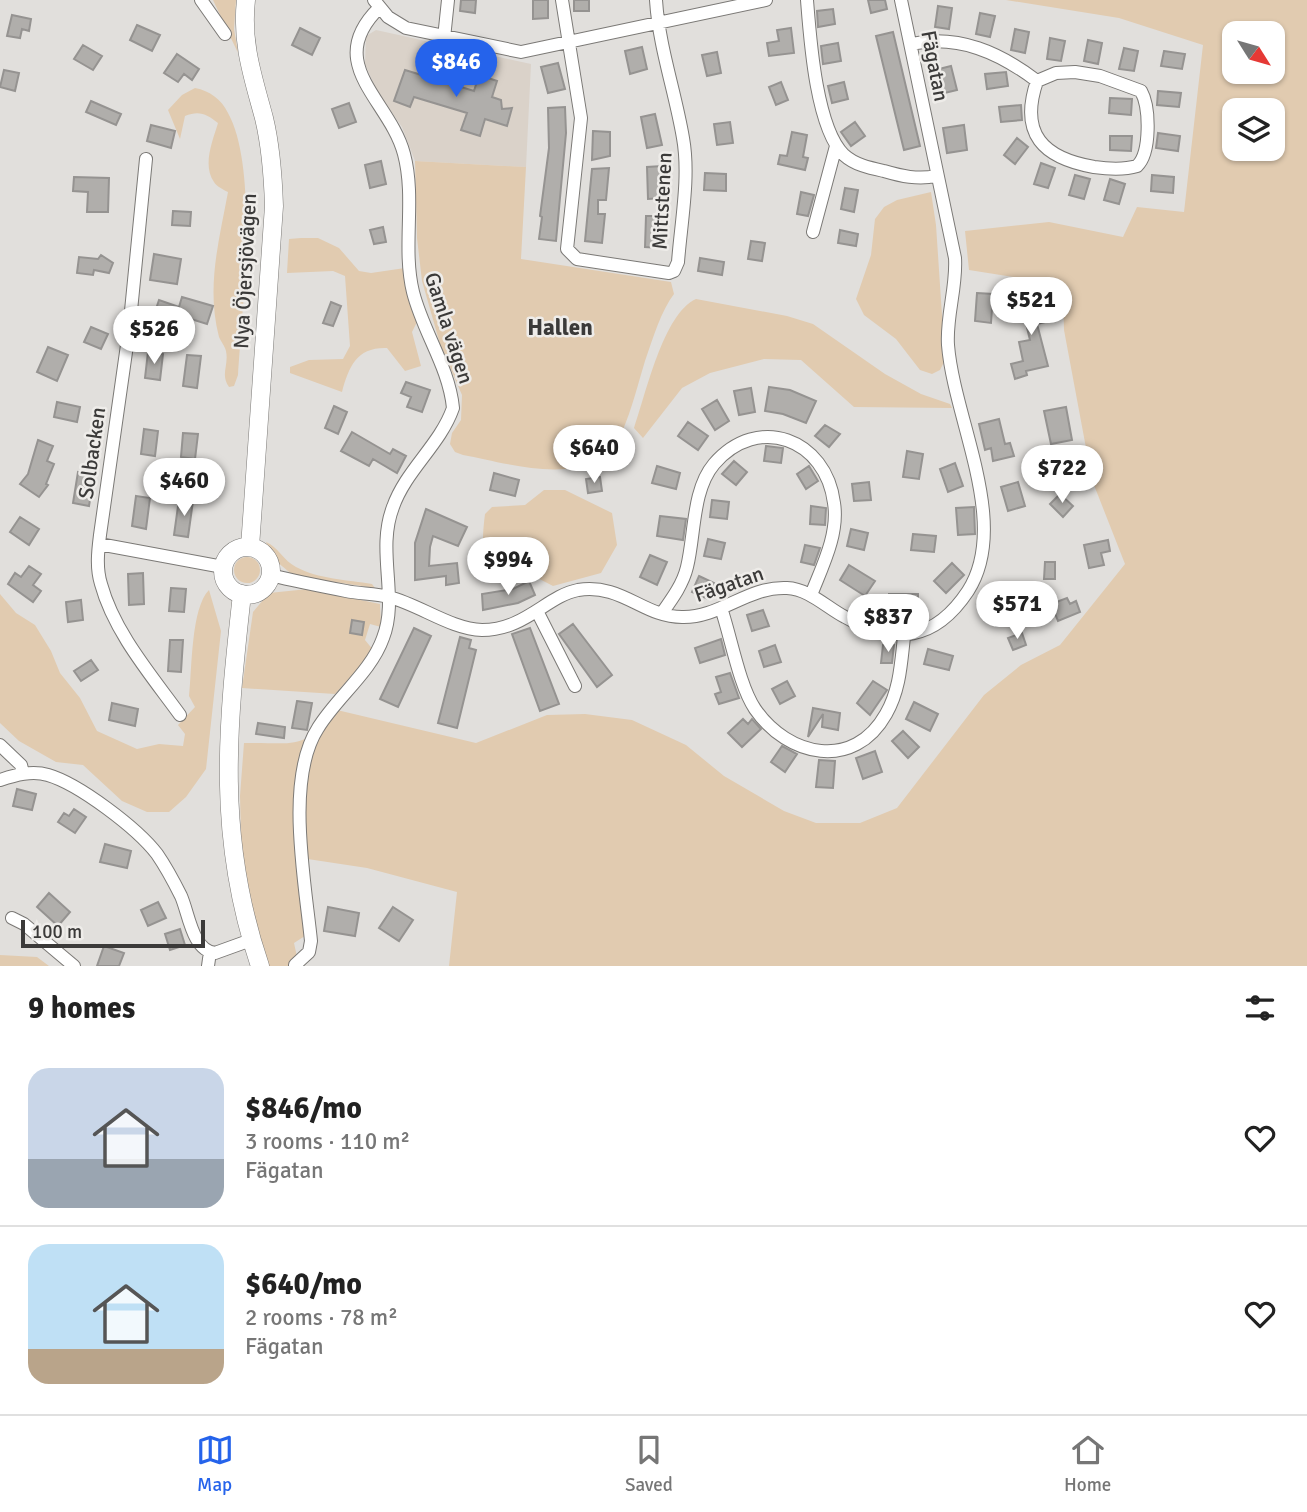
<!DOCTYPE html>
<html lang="en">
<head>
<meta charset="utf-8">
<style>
  body { margin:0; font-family:Signika,sans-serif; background:#f6f6f6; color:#222; height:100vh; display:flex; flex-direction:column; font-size:26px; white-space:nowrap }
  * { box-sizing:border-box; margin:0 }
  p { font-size:23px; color:#767676 }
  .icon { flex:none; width:38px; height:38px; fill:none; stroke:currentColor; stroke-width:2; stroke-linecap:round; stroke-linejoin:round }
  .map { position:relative; height:966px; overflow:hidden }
  .details { display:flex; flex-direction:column; background:#fff; flex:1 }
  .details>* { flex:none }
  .needle { width:46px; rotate:127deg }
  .buttons { position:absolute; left:1222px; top:21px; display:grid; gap:14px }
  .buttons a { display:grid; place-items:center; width:63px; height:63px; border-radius:14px; background:#fff; box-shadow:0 2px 5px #0004; font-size:35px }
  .scale { position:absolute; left:21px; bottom:18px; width:184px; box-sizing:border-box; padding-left:7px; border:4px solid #3b3a39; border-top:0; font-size:19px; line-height:24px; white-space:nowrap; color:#3b3a39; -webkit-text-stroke:5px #eeece9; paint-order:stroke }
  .price { position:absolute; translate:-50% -60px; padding:0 16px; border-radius:24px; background:#fff; color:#222; font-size:23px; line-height:46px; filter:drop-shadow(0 2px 4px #0008) }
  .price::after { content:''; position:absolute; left:50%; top:42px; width:21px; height:16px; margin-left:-10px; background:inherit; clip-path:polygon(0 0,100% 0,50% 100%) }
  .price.current { background:#2563eb; color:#fff }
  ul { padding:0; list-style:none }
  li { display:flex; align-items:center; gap:21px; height:175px; padding:0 28px }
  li+li { border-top:2px solid #e0e0e0 }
  li span { display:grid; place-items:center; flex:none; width:196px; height:140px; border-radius:21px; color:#555 }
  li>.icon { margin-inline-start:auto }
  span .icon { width:84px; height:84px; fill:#fffc; stroke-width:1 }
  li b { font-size:30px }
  h2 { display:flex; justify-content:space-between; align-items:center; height:84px; padding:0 28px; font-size:30px }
  .menu { display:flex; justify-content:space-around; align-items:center; height:98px; border-top:2px solid #e0e0e0; background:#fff; font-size:19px; color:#767676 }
  .menu a { display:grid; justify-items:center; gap:4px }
  .menu .current { color:#2563eb }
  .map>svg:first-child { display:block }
  .built { fill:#dad2c9 }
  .green { fill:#e1cbb0; fill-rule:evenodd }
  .building { fill:#b0aeab; stroke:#959391; stroke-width:2 }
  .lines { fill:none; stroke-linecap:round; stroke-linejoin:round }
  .street-casing { stroke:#7b7976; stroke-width:14 }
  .secondary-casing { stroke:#7b7976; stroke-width:19 }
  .street { stroke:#fff; stroke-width:12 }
  .secondary { stroke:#fff; stroke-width:18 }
  .labels { text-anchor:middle; stroke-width:5; stroke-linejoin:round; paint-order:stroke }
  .street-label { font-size:21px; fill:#3b3a39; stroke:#eeece9 }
  .neighbourhood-label { font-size:23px; font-weight:bold; fill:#3b3a39; stroke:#eeece9 }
</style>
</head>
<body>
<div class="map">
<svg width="1307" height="966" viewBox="0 0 1307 966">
  <rect width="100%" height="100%" fill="#e1dfdc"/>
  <path class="built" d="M376,30L531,64L526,167L415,161L402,127L377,91L365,64L366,36Z"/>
  <path class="green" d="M213,0H236L234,29L238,53Z
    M1006,0H1307V966H449L457,892L367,868L301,858L308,934L294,943L299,966H266L242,874L240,796L244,743C294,742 303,752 337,710L476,743L547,715L585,714L632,720L686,745L724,776L784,811L816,823H860L897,808L984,695L1021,665L1060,645L1125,564L1092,480L1064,330L1063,292L1052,283L969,270L965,231L1049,222L1123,237L1137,207L1184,212L1203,45L1119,18ZM1234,33H1272V72H1234ZM1234,110H1272V149H1234Z
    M195,88C210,91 221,99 228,113C259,169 242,310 238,375L234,386L229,387C220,374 229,366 226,351C225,346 221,342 219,337C206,287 219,241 228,192C224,190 216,186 214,182C202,165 213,140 218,123C207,114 199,110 185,116L180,139L168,110L182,95Z
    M415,161L526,167L521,259L671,282L674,294C661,311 653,338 645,361C638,384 632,409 622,432C596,492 512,464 463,455L455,452L450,444L452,433L461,420L462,395L440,344L422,281L417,238Z
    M931,192L936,225L945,360L940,370L932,374L920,370L896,339L864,315L856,299L871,255L875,219L884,207L897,200Z
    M301,238H318L339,248L359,271L371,273L405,268L417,322L412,332L421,366L405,371L387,348C357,347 349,366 342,392L290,373V367L309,360L343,359L350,346L345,276L333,271L287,273L289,239Z
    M696,299L787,316L813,324L885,374L921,394L950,404L952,408L854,407L801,360L764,359L710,373L682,388L643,438L634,428C646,394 663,314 696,299Z
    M544,490H565L612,513L617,545L601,573L553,586L524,571C478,592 481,545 485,514L492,507L525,505Z
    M266,542C277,546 284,561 296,567C318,579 348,580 372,584L375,588L294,576L271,557Z
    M234 570a13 13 0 1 1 26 0a13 13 0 1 1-26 0Z
    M308,589L380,604L381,627L370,624L365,640L374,651L335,694L242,688L253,612L269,593Z
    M209,590L221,631L206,769L186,797L169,812H147L122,801L83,765L56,762L19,741L0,723V594L16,613L35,625L51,651L60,673L80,698L97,731L137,749L159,744L183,746L185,734L178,725L195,707L189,696C192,669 191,608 209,590Z
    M0,955L37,957L49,966H0Z"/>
  <path class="building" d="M461,0H476L475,13L460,11Z
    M533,0H548V18L533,19Z
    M574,0H589V11H574Z
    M868,0H885L887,9L871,13Z
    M938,6L952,8L949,29L935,27Z
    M833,9L835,24L818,27L817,11Z
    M980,13L995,16L990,37L976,34Z
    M12,15L31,19L29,31L22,29L20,38L7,36Z
    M137,25L160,35L152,51L130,40Z
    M300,28L320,38L312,55L292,45Z
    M791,28L794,53L769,56L767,43L779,41L777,30Z
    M1015,29L1029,32L1025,53L1011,50Z
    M893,32L920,146L904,150L876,36Z
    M1050,38L1065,41L1061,61L1047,59Z
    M1088,40L1102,43L1098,64L1084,61Z
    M838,43L841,61L823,64L821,46Z
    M83,45L102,56L93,70L74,59Z
    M642,47L647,69L630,74L625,51Z
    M1124,48L1138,51L1134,71L1119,69Z
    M1164,51L1185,54L1182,69L1161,66Z
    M717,52L721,73L707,76L702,55Z
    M177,54L199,69L192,80L184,74L178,82L164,73Z
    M558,63L565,89L548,93L541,67Z
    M951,66L957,90L936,95L931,71Z
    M4,70L19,73L15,91L0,87Z
    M405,70L474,91L479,75L497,81L492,97L501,100L502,109L512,108L507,126L485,119L480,136L461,130L467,113L414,97L410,107L394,101Z
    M1006,72L1008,86L987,89L985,74Z
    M781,82L788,100L776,105L769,87Z
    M844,82L848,99L832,103L828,86Z
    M1158,91L1181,93L1179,107L1157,105Z
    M1110,98L1132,99L1131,115L1109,113Z
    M91,101L121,114L116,125L86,112Z
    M349,103L356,122L339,128L332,109Z
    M1021,105L1022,120L1001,122L999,107Z
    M565,107L566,133L556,241L539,239L542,217L540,216L549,148L548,108Z
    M655,114L662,145L647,148L641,117Z
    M730,122L733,143L717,145L714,124Z
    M855,122L865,136L851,146L841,132Z
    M151,125L175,131L171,148L147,141Z
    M964,125L967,150L947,153L943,128Z
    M593,131L610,132V156L592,160Z
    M792,132L807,135L803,157L808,158L805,170L778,164L780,155L787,156Z
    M1158,133L1180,136L1178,151L1156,148Z
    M1110,136H1132L1131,151L1110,150Z
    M1017,138L1028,147L1015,164L1004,155Z
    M381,161L386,184L370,188L365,165Z
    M1041,163L1055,168L1048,188L1034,184Z
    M662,166L663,198L648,199L647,167Z
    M609,168L606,200H598V214H605L602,243L585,241L592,169Z
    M705,173L726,174V191L704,190Z
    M1075,175L1090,179L1084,199L1069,195Z
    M1152,175L1174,177L1173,193L1151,191Z
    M74,177L109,178L108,212H87L88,192L73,191Z
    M1110,179L1125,184L1119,204L1104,200Z
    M845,188L858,190L854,212L841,209Z
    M801,192L814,195L808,216L797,214Z
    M173,211L191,212L190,226L172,225Z
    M646,216H661L660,248L645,247Z
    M383,227L386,242L374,244L370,230Z
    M840,230L858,234L856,246L838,243Z
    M751,241L765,243L762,261L748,259Z
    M154,254L181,259L177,284L150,280Z
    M101,255L113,263L109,273L94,270L93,275L77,273L79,257L98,259Z
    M700,258L724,262L722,275L698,271Z
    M1037,291L1045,322L1037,324L1048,366L1026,371L1027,375L1015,379L1011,364L1023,361L1019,342L1030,340L1019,295Z
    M977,293L993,294L991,323L975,321Z
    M182,297L213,306L207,324L188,318L185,328L153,318L159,300L179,307Z
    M331,302L341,306L333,326L323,323Z
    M91,327L108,334L101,349L84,342Z
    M48,347L68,355L57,381L37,372Z
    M148,352L163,354L160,380L145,378Z
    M187,355L201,356L197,388L183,386Z
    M406,382L430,390L422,412L407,407L411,397L401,393Z
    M769,387L790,390L816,401L806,423L783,414L765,411Z
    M751,388L755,412L739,415L734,391Z
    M717,400L729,421L715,430L702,409Z
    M57,402L80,407L77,422L54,417Z
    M334,406L347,412L338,434L325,428Z
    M1066,407L1072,440L1051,444L1044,411Z
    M999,419L1005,444L1010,443L1014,456L993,461L991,448L985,450L979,424Z
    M688,422L708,436L698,450L678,436Z
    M825,425L840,434L829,447L815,436Z
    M144,429L158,431L155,456L141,454Z
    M352,432L390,454L393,449L406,456L397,473L373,459L369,466L341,451Z
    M183,433L198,434L195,459L181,457Z
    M38,440L53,446L47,461L54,464L46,484L48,485L39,497L20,484L28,474Z
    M766,446L783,448L781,463L764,461Z
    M907,451L923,454L919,479L903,477Z
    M734,461L747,472L736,485L722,474Z
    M955,463L963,486L948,492L940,469Z
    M657,466L680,473L676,489L652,483Z
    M809,466L818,481L806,489L797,474Z
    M78,472L94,475L89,506L73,503Z
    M494,473L519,480L515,496L490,490Z
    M600,477L602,491L588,493L586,479Z
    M869,482L871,500L854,501L852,484Z
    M1018,482L1025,506L1008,511L1001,487Z
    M1060,494L1073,506L1063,517L1050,504Z
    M136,496L150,498L146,529L132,526Z
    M179,499L193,501L188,537L174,535Z
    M712,500L729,502L727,519L710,517Z
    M811,506L826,508L825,525L810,524Z
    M974,507L975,534L958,535L956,508Z
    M426,509L467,527L458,546L433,536L430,547L429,566L457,563L459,583L446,585V576L415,580V543Z
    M660,516L686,519L683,540L657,536Z
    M20,517L39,529L29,545L10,532Z
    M851,529L868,533L864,550L847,546Z
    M913,534L936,536L934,552L911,550Z
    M708,539L725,543L721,559L704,556Z
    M1108,540L1110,551L1101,553L1104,565L1089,568L1084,545Z
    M805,545L820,548L814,565L801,562Z
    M650,555L667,562L657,585L640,577Z
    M1045,562H1055V579H1044Z
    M952,563L964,575L946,593L934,581Z
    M849,565L875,581L865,596L840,580Z
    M29,566L41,574L33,585L41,591L33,602L8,584L15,573L21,577Z
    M143,573L144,604L129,605L128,574Z
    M699,576L714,583L708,599L692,592Z
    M529,581L535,595L518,603L483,610L482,594L513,589Z
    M171,588L186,589L184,612L169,611Z
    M993,589L1004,601L998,606L1008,618L1000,626H996L977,604Z
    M889,594H918V612L888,611Z
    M1067,598L1070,604L1076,601L1080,612L1058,621L1051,604Z
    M81,600L83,620L68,622L66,602Z
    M763,610L769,626L752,631L747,615Z
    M352,620L364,622L362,635L350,633Z
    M573,624L612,675L597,687L559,634Z
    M414,628L431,636L398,707L380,699Z
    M530,628L559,704L540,711L512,634Z
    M1022,633L1026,645L1013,650L1008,638Z
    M460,637L471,640L469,648L476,650L457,728L438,723Z
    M721,639L725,655L700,663L695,648Z
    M170,640H183L181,672L168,671Z
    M775,645L781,662L764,667L759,651Z
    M883,645H894L892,663H881Z
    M928,649L953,656L949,670L924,664Z
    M91,660L98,670L81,681L74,671Z
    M730,673L739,698L719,704L715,694L721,692L716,677Z
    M787,681L795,696L780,704L772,689Z
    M873,681L887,690L870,715L857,703Z
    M297,701L312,703L307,730L292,728Z
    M914,702L938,714L930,731L906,719Z
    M112,703L138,709L135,726L109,720Z
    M813,708L840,713L838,730L822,727L823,714L808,737Z
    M743,719L748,724L752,719L761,729L742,747L728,733Z
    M258,723L285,727L284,738L256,734Z
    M903,731L919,747L908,758L892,741Z
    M782,746L797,754L785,772L771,762Z
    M875,751L882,772L863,779L856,758Z
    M819,760L835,761L833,788L816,787Z
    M17,789L36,794L32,810L13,806Z
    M74,809L86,817L75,833L58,822L64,813L69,816Z
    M105,844L131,851L127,868L100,862Z
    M49,893L70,912L58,926L37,907Z
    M158,902L166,918L148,926L141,910Z
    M328,907L359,913L355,936L324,931Z
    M393,907L413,920L399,941L379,928Z
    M180,929L185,945L170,950L165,934Z
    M104,946L124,953L119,966H97Z"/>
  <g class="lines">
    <g class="street-casing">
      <path id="street" d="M201,0L225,34
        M374,0L388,17L406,28L521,52L766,0
        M562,0L581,118L567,249L577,259L669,273L674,271L678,262C681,222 690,177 683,138C675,91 659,47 656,0
        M807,0C810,38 816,128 844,155C855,165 870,168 884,171C901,176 918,180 936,176
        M444,38L448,0
        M911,44C959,34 1000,53 1037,81
        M1075,72L1100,76L1141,91C1150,107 1151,153 1137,166C1124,170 1108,169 1094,167C1043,158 1019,134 1037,81L1056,73Z
        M146,159L129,331L100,535C98,551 96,568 101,584C114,632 151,675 180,715
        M813,232L836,146
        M99,544L223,567
        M270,575C295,581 320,586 346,591C360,594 375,593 389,597C420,605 451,629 482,630C525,630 547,596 578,590C622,583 643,617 682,617C720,618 748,586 787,588C809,589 826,607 845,617C895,645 935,641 968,591C1011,524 954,420 948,345C946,316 957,287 955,258L901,0
        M721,608C731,637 739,685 755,709C788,757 854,771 886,714C900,690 901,663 904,637
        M538,613L575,686
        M662,613C672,599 683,584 687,567C695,535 692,490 714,464C758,413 826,439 834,503C839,534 822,567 811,595
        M0,745L21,765L23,773
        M0,780C15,775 32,770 48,775C79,784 137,828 157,854C166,867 174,882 181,896C189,914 192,950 215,953L251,940
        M12,918L24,924L74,966
        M295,965L309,952L311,941C305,881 285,779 318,728C337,697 371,672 383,638C399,597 376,551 393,507C406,470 440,445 453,408C449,367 423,332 413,292C402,247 416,199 404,154C390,100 322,64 379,8
        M208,966L210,952"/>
    </g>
    <g class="secondary-casing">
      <path id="secondary" d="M246,0C241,43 253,77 264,118C271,147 273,176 274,206L250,547
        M223 571a24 24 0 1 1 48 0a24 24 0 1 1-48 0Z
        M242,594C227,728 216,837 260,966"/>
    </g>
    <use href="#street" class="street"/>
    <use href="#secondary" class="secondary"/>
  </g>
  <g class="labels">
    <g class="street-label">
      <text transform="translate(935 66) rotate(79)" y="7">Fägatan</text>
      <text transform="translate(662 201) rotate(-87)" y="7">Mittstenen</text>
      <text transform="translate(245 271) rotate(-87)" y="7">Nya Öjersjövägen</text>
      <text transform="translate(449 328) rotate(72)" y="7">Gamla vägen</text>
      <text transform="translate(92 453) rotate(-82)" y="7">Solbacken</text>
      <text transform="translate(729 584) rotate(-19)" y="7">Fägatan</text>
    </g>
    <g class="neighbourhood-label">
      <text x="560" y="335">Hallen</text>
    </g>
  </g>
</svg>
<div class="buttons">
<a><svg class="needle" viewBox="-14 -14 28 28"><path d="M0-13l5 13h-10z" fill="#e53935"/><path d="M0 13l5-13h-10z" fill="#767676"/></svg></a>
<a><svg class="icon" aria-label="layers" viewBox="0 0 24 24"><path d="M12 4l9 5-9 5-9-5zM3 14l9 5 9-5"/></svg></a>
</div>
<div class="scale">100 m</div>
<b class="price current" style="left:456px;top:99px">$846</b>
<b class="price" style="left:1031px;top:337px">$521</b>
<b class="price" style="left:154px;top:366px">$526</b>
<b class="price" style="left:594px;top:485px">$640</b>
<b class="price" style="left:1062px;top:505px">$722</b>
<b class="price" style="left:184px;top:518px">$460</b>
<b class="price" style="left:508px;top:597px">$994</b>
<b class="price" style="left:1017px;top:641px">$571</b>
<b class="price" style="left:888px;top:654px">$837</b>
</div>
<section class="details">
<h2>9 homes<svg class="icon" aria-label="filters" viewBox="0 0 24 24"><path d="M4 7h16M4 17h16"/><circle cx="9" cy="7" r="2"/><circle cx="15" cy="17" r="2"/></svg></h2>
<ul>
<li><span style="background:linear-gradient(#c9d6e8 65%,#9aa5b1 0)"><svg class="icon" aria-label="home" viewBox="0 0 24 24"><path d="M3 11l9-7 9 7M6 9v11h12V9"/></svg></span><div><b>$846/mo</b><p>3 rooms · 110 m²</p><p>Fägatan</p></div><svg class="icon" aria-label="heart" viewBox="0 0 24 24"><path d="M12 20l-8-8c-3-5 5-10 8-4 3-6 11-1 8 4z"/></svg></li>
<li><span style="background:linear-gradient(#bfe0f5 75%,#b9a48a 0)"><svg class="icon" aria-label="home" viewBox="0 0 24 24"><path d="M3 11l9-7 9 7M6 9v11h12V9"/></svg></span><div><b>$640/mo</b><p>2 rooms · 78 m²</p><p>Fägatan</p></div><svg class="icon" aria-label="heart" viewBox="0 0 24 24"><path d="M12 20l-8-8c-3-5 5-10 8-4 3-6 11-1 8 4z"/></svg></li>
</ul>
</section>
<nav class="menu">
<a class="current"><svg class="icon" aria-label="map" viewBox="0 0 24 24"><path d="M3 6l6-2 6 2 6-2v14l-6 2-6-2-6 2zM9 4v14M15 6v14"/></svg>Map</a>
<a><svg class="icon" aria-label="saved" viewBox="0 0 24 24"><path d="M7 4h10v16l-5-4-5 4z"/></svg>Saved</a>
<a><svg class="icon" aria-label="home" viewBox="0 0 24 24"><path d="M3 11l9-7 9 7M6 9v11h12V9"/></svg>Home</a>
</nav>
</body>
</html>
